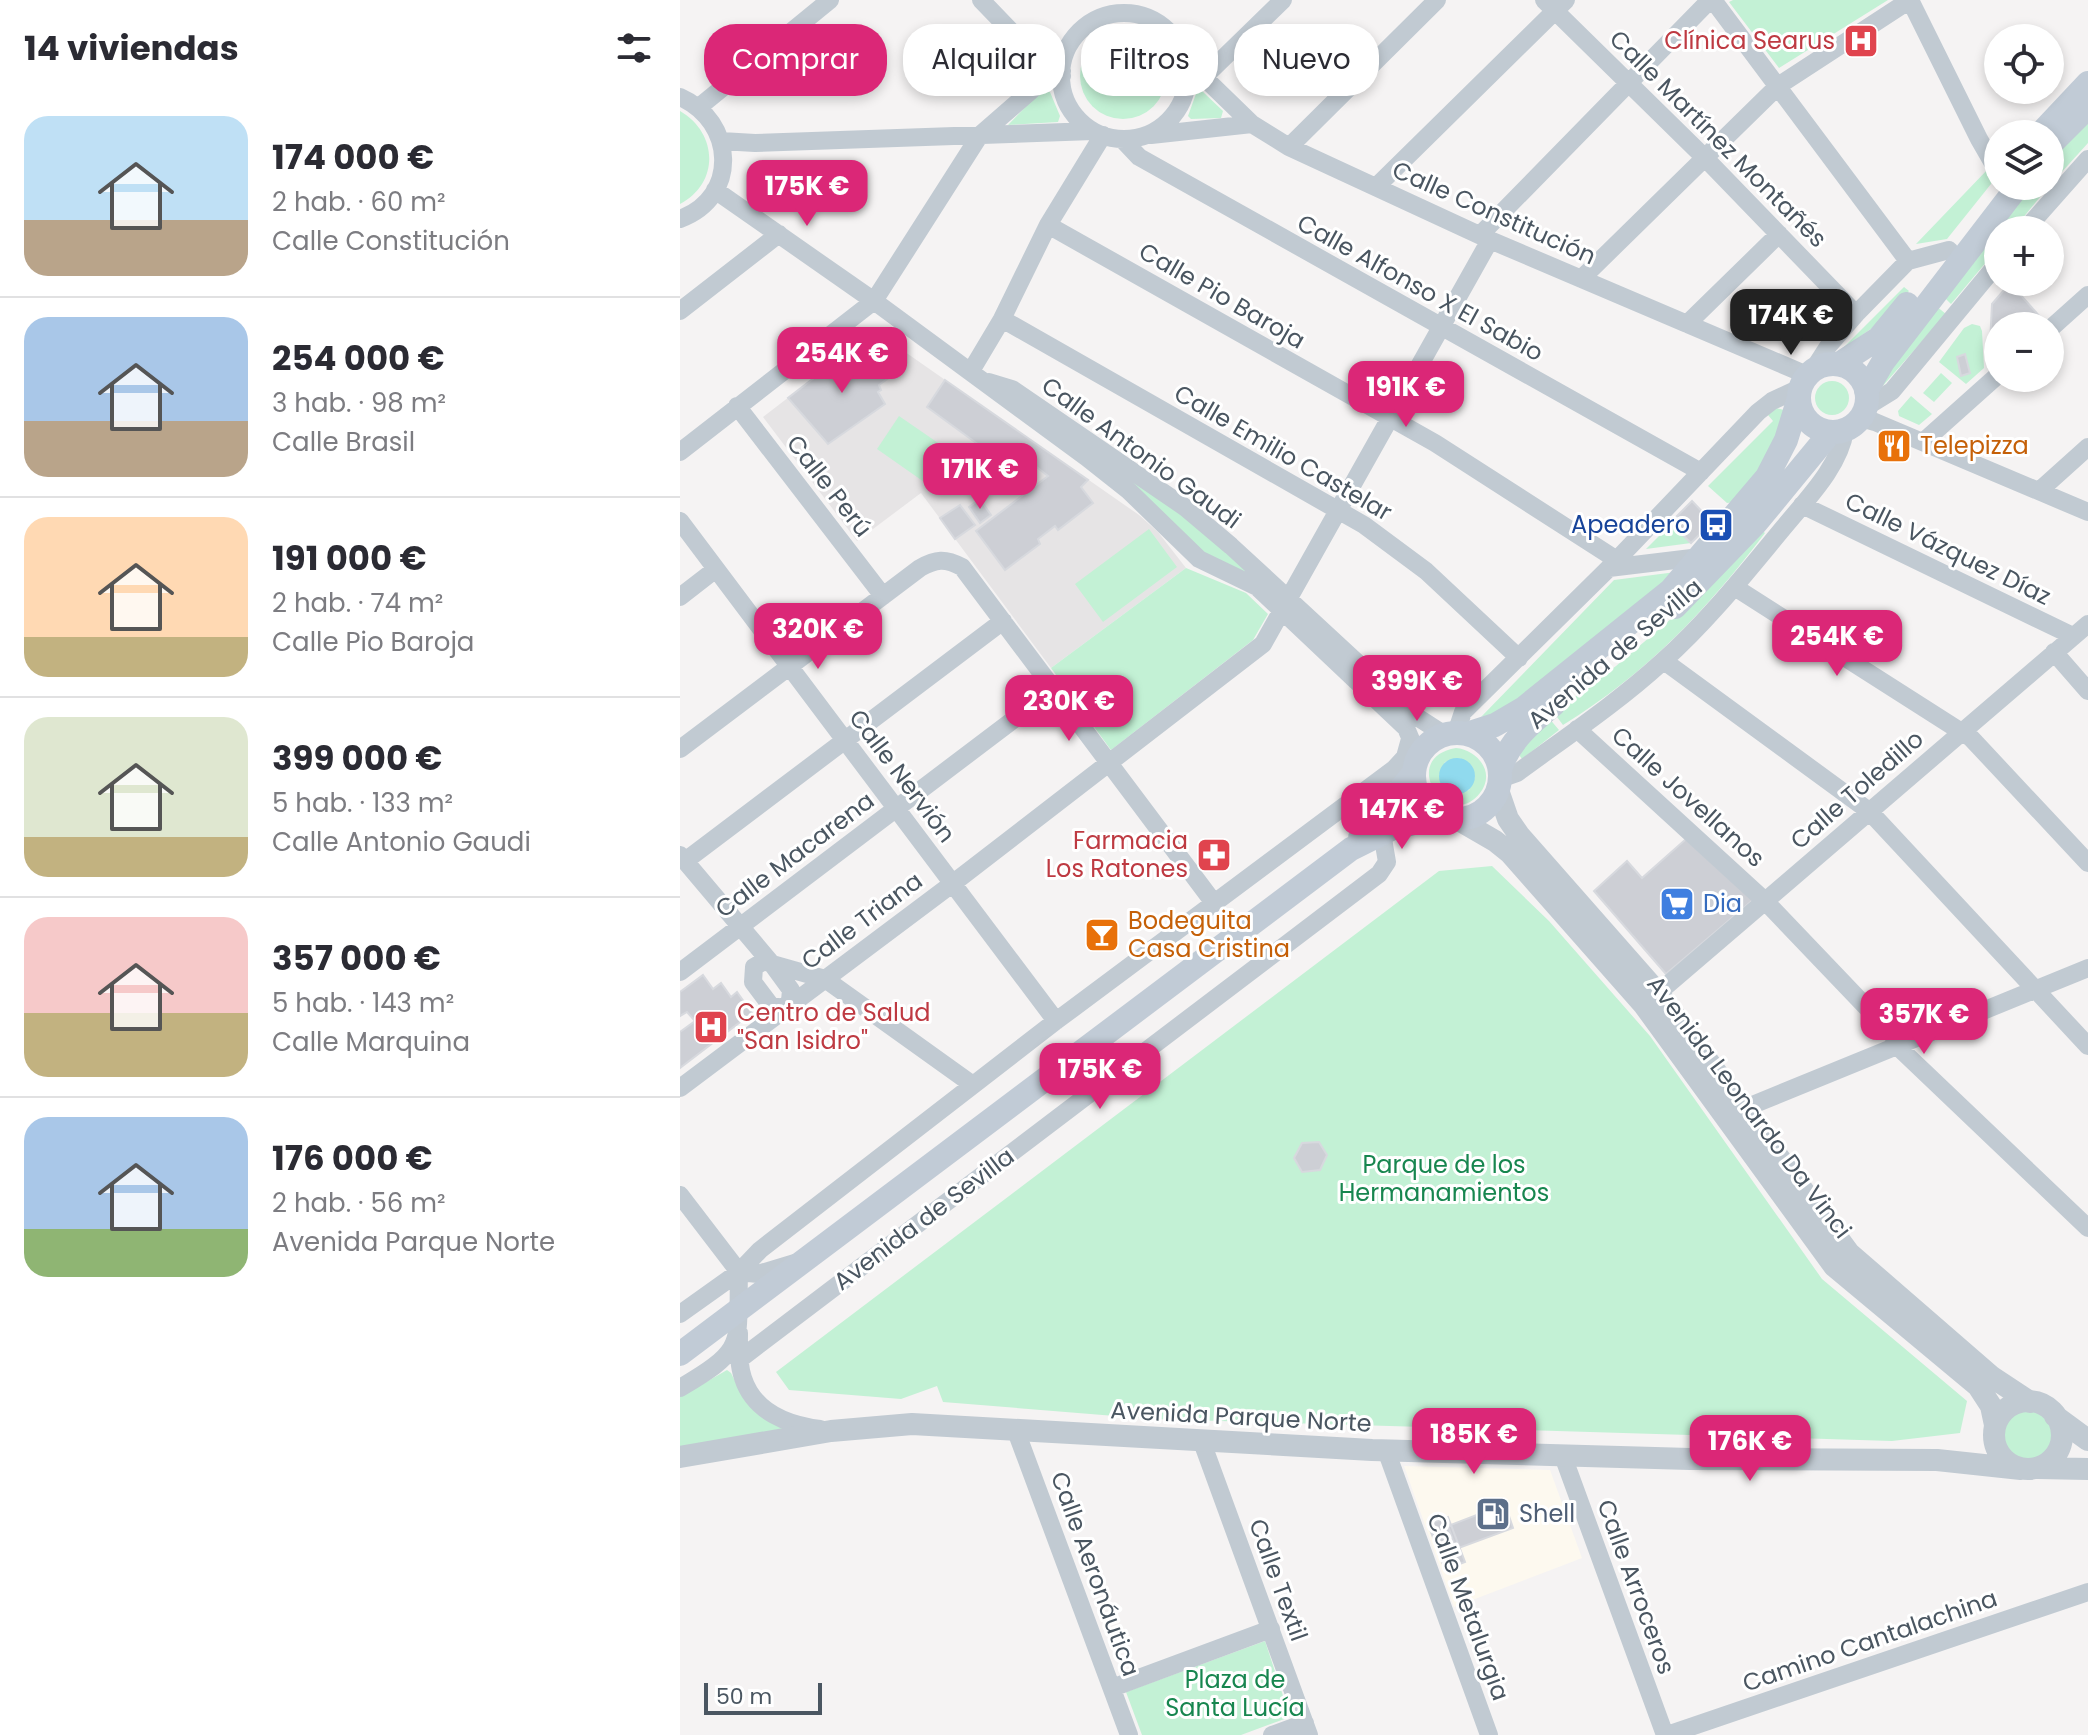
<!DOCTYPE html>
<html lang="es">
<head>
<meta charset="utf-8">
<style>
  body { margin:0; font-family:Poppins,sans-serif; background:#f7f7f7; color:#2b2b33; height:100vh; display:flex; flex-direction:column; font-size:30px; white-space:nowrap }
  * { box-sizing:border-box; margin:0 }
  p { font-size:26px; color:#7c7c81 }
  .icon { flex:none; width:44px; height:44px; fill:none; stroke:currentColor; stroke-width:2; stroke-linecap:round; stroke-linejoin:round }
  .map { position:relative; flex:1; overflow:hidden }
  .side { display:flex; flex-direction:column; background:#fff; width:680px }
  .side>* { flex:none }
  .top-card { position:absolute; left:24px; top:24px; width:760px; height:72px; display:flex; gap:16px }
  .buttons { position:absolute; left:1304px; top:24px; display:grid; gap:16px }
  .buttons a { display:grid; place-items:center; width:80px; height:80px; border-radius:50%; background:#fff; box-shadow:0 4px 12px #0003; font-size:40px }
  .scale { position:absolute; left:24px; bottom:20px; width:118px; box-sizing:border-box; padding-left:8px; border:4px solid #4a5661; border-top:0; font-size:22px; line-height:28px; white-space:nowrap; color:#4a5661; -webkit-text-stroke:6px #fff; paint-order:stroke }
  .price { position:absolute; translate:-50% -68px; padding:0 18px; border-radius:16px; background:#db2777; color:#fff; font-size:26px; line-height:52px; filter:drop-shadow(0 2px 4px #0008) }
  .price::after { content:''; position:absolute; left:50%; top:48px; width:24px; height:18px; margin-left:-12px; background:inherit; clip-path:polygon(0 0,100% 0,50% 100%) }
  .price.active { background:#222; color:#fff }
  ul { padding:0; list-style:none }
  li { display:flex; align-items:center; gap:24px; height:200px; padding:0 24px }
  li+li { border-top:2px solid #e1e1e2 }
  li span { display:grid; place-items:center; flex:none; width:224px; height:160px; border-radius:24px; color:#555 }
  li>.icon { margin-inline-start:auto }
  span .icon { width:96px; height:96px; fill:#fffc; stroke-width:1 }
  li b { font-size:34px }
  h2 { display:flex; justify-content:space-between; align-items:center; height:96px; padding:0 24px; font-size:34px }
  .tag { padding:0 28px; border-radius:32px; background:#fff; box-shadow:0 4px 12px #0003; font-size:28px; line-height:72px }
  .tag.active { background:#db2777; color:#fff }
  main { display:flex; flex:1; min-height:0 }
  .map>svg:first-child { display:block }
  .commercial { fill:#fdf9ef }
  .education { fill:#e6e4e5 }
  .green { fill:#c3f1d5; fill-rule:evenodd }
  .water { fill:#90daee }
  .building { fill:#cdcfd5; stroke:#d7d9de; stroke-width:2 }
  .lines { fill:none; stroke-linecap:round; stroke-linejoin:round }
  .minor { stroke:#c1cad2; stroke-width:18 }
  .tertiary { stroke:#c1cad2; stroke-width:22 }
  .secondary { stroke:#c1cbd6; stroke-width:24 }
  .labels { text-anchor:middle; stroke-width:6; stroke-linejoin:round; paint-order:stroke }
  .health-label { font-size:24px; fill:#be3a42; stroke:#fff; text-anchor:end }
  .street-label { font-size:24px; fill:#4a5661; stroke:#fff }
  .food-label { font-size:24px; fill:#c56008; stroke:#fff; text-anchor:start }
  .transit-label { font-size:24px; fill:#164399; stroke:#fff; text-anchor:end }
  .shop-label { font-size:24px; fill:#366cbe; stroke:#fff; text-anchor:start }
  .park-label { font-size:24px; fill:#17864f; stroke:#fff }
  .service-label { font-size:24px; fill:#4e5e75; stroke:#fff; text-anchor:start }
</style>
</head>
<body>
<main>
<section class="side">
<h2>14 viviendas<svg class="icon" aria-label="filters" viewBox="0 0 24 24"><path d="M4 7h16M4 17h16"/><circle cx="9" cy="7" r="2"/><circle cx="15" cy="17" r="2"/></svg></h2>
<ul>
<li><span style="background:linear-gradient(#bfe0f5 65%,#b9a48a 0)"><svg class="icon" aria-label="home" viewBox="0 0 24 24"><path d="M3 11l9-7 9 7M6 9v11h12V9"/></svg></span><div><b>174 000 €</b><p>2 hab. · 60 m²</p><p>Calle Constitución</p></div></li>
<li><span style="background:linear-gradient(#a9c7e8 65%,#b9a48a 0)"><svg class="icon" aria-label="home" viewBox="0 0 24 24"><path d="M3 11l9-7 9 7M6 9v11h12V9"/></svg></span><div><b>254 000 €</b><p>3 hab. · 98 m²</p><p>Calle Brasil</p></div></li>
<li><span style="background:linear-gradient(#ffd9b3 75%,#c2b280 0)"><svg class="icon" aria-label="home" viewBox="0 0 24 24"><path d="M3 11l9-7 9 7M6 9v11h12V9"/></svg></span><div><b>191 000 €</b><p>2 hab. · 74 m²</p><p>Calle Pio Baroja</p></div></li>
<li><span style="background:linear-gradient(#dfe7d0 75%,#c2b280 0)"><svg class="icon" aria-label="home" viewBox="0 0 24 24"><path d="M3 11l9-7 9 7M6 9v11h12V9"/></svg></span><div><b>399 000 €</b><p>5 hab. · 133 m²</p><p>Calle Antonio Gaudi</p></div></li>
<li><span style="background:linear-gradient(#f6c9c9 60%,#c2b280 0)"><svg class="icon" aria-label="home" viewBox="0 0 24 24"><path d="M3 11l9-7 9 7M6 9v11h12V9"/></svg></span><div><b>357 000 €</b><p>5 hab. · 143 m²</p><p>Calle Marquina</p></div></li>
<li><span style="background:linear-gradient(#a9c7e8 70%,#8fb573 0)"><svg class="icon" aria-label="home" viewBox="0 0 24 24"><path d="M3 11l9-7 9 7M6 9v11h12V9"/></svg></span><div><b>176 000 €</b><p>2 hab. · 56 m²</p><p>Avenida Parque Norte</p></div></li>
</ul>
</section>
<div class="map">
<svg width="1408" height="1735" viewBox="0 0 1408 1735">
  <rect width="100%" height="100%" fill="#f5f3f3"/>
  <path class="commercial" d="M724,1466L870,1470L902,1558L774,1607Z"/>
  <path class="education" d="M195,331L459,515L478,532L506,568L371,668L241,493L177,541L83,417Z"/>
  <path class="green" d="M1053,0H1208L1099,68L1049,2Z
    M400 76a43 43 0 1 1 86 0a43 43 0 1 1-86 0Z
    M521,90L543,111L541,118L511,119L508,116L517,91Z
    M361,91L370,92L380,116L378,122L328,125Z
    M0,111C38,133 40,183 0,204Z
    M1408,116V143L1370,185V157Z
    M1308,169L1312,179L1311,184L1267,239L1236,244Z
    M1348,186H1369L1333,230H1318V248L1271,304L1262,295Z
    M1224,287L1229,291L1202,321L1161,350Z
    M1256,306L1266,314L1201,388L1207,370Z
    M1292,324L1300,326L1302,331L1304,368L1286,384L1259,362L1284,328Z
    M1261,373L1272,383L1254,402L1243,393Z
    M1135 398a17 17 0 1 1 34 0a17 17 0 1 1-34 0Z
    M1231,396L1252,414L1239,425L1219,416L1218,411Z
    M1096,408L1104,410L1090,458L1055,502L1047,503L1028,486L1093,421L1088,415Z
    M219,416L280,458L257,491L197,449Z
    M414,452L509,517L575,575L573,579L520,552Z
    M991,524L1011,543L966,549Z
    M469,529L497,567L423,622L395,584Z
    M1080,529L1085,533C1026,611 967,673 883,725L874,713L936,666L1013,600Z
    M506,568L566,593L588,614L573,640L431,750L371,668Z
    M996,572L905,652L817,713L801,717L934,580Z
    M868,717L879,730L842,759L837,752Z
    M776,748C798,750 816,773 800,793C768,834 717,758 776,748ZM780,758L792,766L795,777L789,790L775,794L763,787L759,776L765,762Z
    M812,866L869,921L970,1036L1142,1279L1287,1401L1280,1433L1212,1441L472,1419L263,1402L257,1386L221,1399L109,1390L96,1372L759,871Z
    M47,1370L51,1373L58,1387L115,1432L0,1447V1397Z
    M1324 1435a24 24 0 1 1 48 0a24 24 0 1 1-48 0Z
    M585,1641L610,1717L561,1735H462L446,1692Z"/>
  <path class="water" d="M759 776a18 18 0 1 1 36 0a18 18 0 1 1-36 0Z"/>
  <path class="building" d="M1330,283L1361,318L1351,326H1318V356L1309,364L1312,304Z
    M169,351L181,367L200,354L214,374L199,385L201,390L198,392L205,404L148,444L108,398Z
    M1285,354L1290,373L1281,376L1277,357Z
    M265,380L408,480L401,487L413,503L378,530L375,526L358,539L360,544L325,570L296,531L368,476L354,465L348,470L337,461L328,473L311,461L314,456L247,407Z
    M300,499L311,515L300,523L289,507Z
    M1012,501L1032,522L1011,543L990,523Z
    M280,505L295,525L275,539L260,518Z
    M1006,839L1073,900L986,974L914,891L947,861L962,878Z
    M23,975L33,989L41,983L51,997L57,992L72,1013L0,1068V1032L15,1021L7,1012L0,1016V992Z
    M639,1142L647,1155L640,1170L622,1172L614,1158L622,1143Z
    M825,1504L833,1528L776,1549L768,1526Z
    M768,1517L785,1562L765,1570L748,1524Z"/>
  <g class="lines">
    <path class="minor" d="M301,0L354,55L382,71
      M864,0L1025,158L1176,314
      M1033,0L1228,261
      M381 76a63 63 0 1 1 126 0a63 63 0 1 1-126 0Z
      M504,58L572,124L609,147L810,240L1127,375
      M524,77L603,0
      M0,97C55,121 60,197 0,219
      M19,107L150,0
      M471,135L572,124
      M442,139L459,157L1021,472
      M41,141L75,143L413,131
      M609,147L757,0
      M697,186L886,0
      M35,190L194,301L406,457L449,491L519,559L577,587L726,728L732,742L736,763
      M368,225L755,443L937,560
      M1345,230L1408,159
      M800,235L1030,0
      M901,279L1098,86L1230,0L1299,139L1318,172
      M0,311L99,234
      M322,319L684,525L746,571L839,658
      M1007,324L1099,234
      M1370,329L1408,295
      M1133,370L1149,345L1176,314L1228,261L1269,250
      M291,371L322,319L368,225L423,135
      M309,382L332,389L506,508L551,546L734,715L765,735
      M57,406L203,596
      M1186,407L1212,391L1318,263
      M1178,421L1188,420L1195,422L1408,512
      M1243,442L1318,375
      M0,452L194,301L300,135L361,82L382,76
      M1359,491L1408,447
      M1122,505L1393,636
      M0,521L376,1021
      M929,568L1020,557
      M1056,588L1291,738L1408,863
      M0,597L36,569
      M1374,652L1408,691
      M984,661L1189,811L1408,1046
      M897,729L1085,901L1213,1035L1216,1045L1408,1228
      M776,733L783,712L929,568L1078,412L1092,401L1120,388
      M0,749L240,568C256,559 265,558 282,567L534,903
      M820,779L837,773C886,737 937,703 982,662C1028,621 1065,574 1104,527C1127,499 1160,466 1165,430
      M0,855L92,964L145,979L293,1085
      M5,861L323,621
      M84,961L92,964L111,990L110,1001L104,1008L91,1006L73,982L74,967Z
      M0,972L374,689
      M978,993L1408,624
      M0,1088L272,884L583,644L810,240
      M1065,1108L1408,968
      M0,1195L59,1272L0,1314
      M59,1272L80,1250L376,1021L714,769L725,757L730,739
      M59,1272L78,1274L115,1263
      M59,1333C59,1348 58,1364 63,1378C74,1412 108,1425 140,1429
      M60,1359L699,874L707,862L702,833
      M0,1388C68,1348 57,1345 59,1272
      M336,1431L449,1735
      M522,1442L629,1735
      M706,1450L809,1735
      M883,1456L985,1735
      M432,1688L591,1629
      M592,1735L625,1723
      M987,1735L1408,1592"/>
    <path class="tertiary" d="M818,790L828,819L839,835L978,993L1169,1253L1312,1377L1350,1402
      M777,819L815,841L830,853L964,1005L1154,1266L1298,1386L1311,1406L1315,1425
      M1314 1435a34 34 0 1 1 68 0a34 34 0 1 1-68 0Z
      M1375,1416L1408,1440
      M0,1457L151,1431L232,1424L692,1450L1010,1459L1257,1460L1341,1469
      M1358,1468L1408,1469"/>
    <path class="secondary" d="M1360,134L1408,83
      M1374,141L1408,107
      M1119 398a34 34 0 1 1 68 0a34 34 0 1 1-68 0Z
      M1159,364L1199,338L1227,304
      M1186,391L1203,362L1338,186
      M995,607L1076,523L1150,433
      M734 776a43 43 0 1 1 86 0a43 43 0 1 1-86 0Z
      M787,734L815,725L844,708L991,590L1087,477L1106,440L1118,401
      M820,770C828,742 851,723 873,705
      M680,838L734,773
      M0,1354L671,849L711,829L761,816"/>
  </g>
  <defs>
    <g id="hospital-square" transform="scale(1.8)"><rect x="-9" y="-9" width="18" height="18" rx="4" fill="#e0444e" stroke="#fff"/><path d="M-5-5h3v3.5h4V-5h3V5h-3V1.5h-4V5h-3Z" fill="#fff"/></g>
    <g id="restaurant-square" transform="scale(1.8)"><rect x="-9" y="-9" width="18" height="18" rx="4" fill="#e8710a" stroke="#fff"/><path d="M-5-6h1v4h1v-4h1v4h1v-4h1v5L-1.5 .5V6h-2V.5L-5-1ZM5-6V6H3V1.5H1.5Q1.5-4 5-6Z" fill="#fff"/></g>
    <g id="bus-square" transform="scale(1.8)"><rect x="-9" y="-9" width="18" height="18" rx="4" fill="#1a4fb4" stroke="#fff"/><path d="M-5-6H5V4H4V6H2V4H-2V6H-4V4H-5ZM-3.5-4V0h7V-4ZM-3.5 1.2v1.5H-2V1.2ZM2 1.2v1.5H3.5V1.2Z" fill="#fff"/></g>
    <g id="pharmacy-square" transform="scale(1.8)"><rect x="-9" y="-9" width="18" height="18" rx="4" fill="#e0444e" stroke="#fff"/><path d="M-2-6h4v4h4v4h-4v4h-4v-4h-4v-4h4Z" fill="#fff"/></g>
    <g id="supermarket-square" transform="scale(1.8)"><rect x="-9" y="-9" width="18" height="18" rx="4" fill="#3f7fe0" stroke="#fff"/><path d="M-6-5.5h2.5l.6 2H6L4.5 2H-2.5L-4.4-4H-6ZM-1.5 3.2a1.3 1.3 0 1 0 .1 0ZM3 3.2a1.3 1.3 0 1 0 .1 0Z" fill="#fff"/></g>
    <g id="bar-square" transform="scale(1.8)"><rect x="-9" y="-9" width="18" height="18" rx="4" fill="#e8710a" stroke="#fff"/><path d="M-6-5H6L.8 .8V4.5H3.5V6h-7V4.5H-.8V.8Z" fill="#fff"/></g>
    <g id="fuel-square" transform="scale(1.8)"><rect x="-9" y="-9" width="18" height="18" rx="4" fill="#5c6f8a" stroke="#fff"/><path d="M-5.5-6h7V0h2V4h1.3V-2.5L3-4.5l.8-.8L6-3V5H2.5V1h-1V6h-7ZM-4.2-4.7v3.2H.2V-4.7Z" fill="#fff"/></g>
  </defs>
  <g fill-rule="evenodd">
    <use href="#hospital-square" x="1181" y="41"/>
    <use href="#restaurant-square" x="1214" y="446"/>
    <use href="#bus-square" x="1036" y="525"/>
    <use href="#pharmacy-square" x="534" y="855"/>
    <use href="#supermarket-square" x="997" y="904"/>
    <use href="#bar-square" x="422" y="935"/>
    <use href="#hospital-square" x="31" y="1027"/>
    <use href="#fuel-square" x="813" y="1514"/>
  </g>
  <g class="labels">
    <g class="health-label">
      <text x="1155" y="49">Clínica Searus</text>
      <text x="508" y="849">Farmacia<tspan x="508" dy="28">Los Ratones</tspan></text>
      <text x="57" y="1021" text-anchor="start">Centro de Salud<tspan x="57" dy="28">"San Isidro"</tspan></text>
    </g>
    <g class="street-label">
      <text transform="translate(1038 139) rotate(45)" y="8">Calle Martínez Montañés</text>
      <text transform="translate(814 213) rotate(24)" y="8">Calle Constitución</text>
      <text transform="translate(740 288) rotate(29)" y="8">Calle Alfonso X El Sabio</text>
      <text transform="translate(542 296) rotate(30)" y="8">Calle Pio Baroja</text>
      <text transform="translate(461 453) rotate(36)" y="8">Calle Antonio Gaudi</text>
      <text transform="translate(603 453) rotate(30)" y="8">Calle Emilio Castelar</text>
      <text transform="translate(149 486) rotate(52)" y="8">Calle Perú</text>
      <text transform="translate(1268 549) rotate(26)" y="8">Calle Vázquez Díaz</text>
      <text transform="translate(935 654) rotate(-40)" y="8">Avenida de Sevilla</text>
      <text transform="translate(222 776) rotate(53)" y="8">Calle Nervión</text>
      <text transform="translate(1177 790) rotate(-41)" y="8">Calle Toledillo</text>
      <text transform="translate(1008 797) rotate(42)" y="8">Calle Jovellanos</text>
      <text transform="translate(115 855) rotate(-37)" y="8">Calle Macarena</text>
      <text transform="translate(182 921) rotate(-37)" y="8">Calle Triana</text>
      <text transform="translate(1069 1107) rotate(53)" y="8">Avenida Leonardo Da Vinci</text>
      <text transform="translate(244 1219) rotate(-37)" y="8">Avenida de Sevilla</text>
      <text transform="translate(561 1417) rotate(3)" y="8">Avenida Parque Norte</text>
      <text transform="translate(415 1574) rotate(70)" y="8">Calle Aeronáutica</text>
      <text transform="translate(598 1580) rotate(70)" y="8">Calle Textil</text>
      <text transform="translate(956 1587) rotate(70)" y="8">Calle Arroceros</text>
      <text transform="translate(788 1607) rotate(70)" y="8">Calle Metalurgia</text>
      <text transform="translate(1190 1641) rotate(-19)" y="8">Camino Cantalachina</text>
    </g>
    <g class="food-label">
      <text x="1240" y="454">Telepizza</text>
      <text x="448" y="929">Bodeguita<tspan x="448" dy="28">Casa Cristina</tspan></text>
    </g>
    <g class="transit-label">
      <text x="1010" y="533">Apeadero</text>
    </g>
    <g class="shop-label">
      <text x="1023" y="912">Dia</text>
    </g>
    <g class="park-label">
      <text x="764" y="1173">Parque de los<tspan x="764" dy="28">Hermanamientos</tspan></text>
      <text x="555" y="1688">Plaza de<tspan x="555" dy="28">Santa Lucía</tspan></text>
    </g>
    <g class="service-label">
      <text x="839" y="1522">Shell</text>
    </g>
  </g>
</svg>
<div class="buttons">
<a><svg class="icon" aria-label="locate" viewBox="0 0 24 24"><circle cx="12" cy="12" r="6"/><path d="M12 2v4M12 18v4M2 12h4M18 12h4"/></svg></a>
<a><svg class="icon" aria-label="layers" viewBox="0 0 24 24"><path d="M12 4l9 5-9 5-9-5zM3 14l9 5 9-5"/></svg></a>
<a>+</a>
<a>−</a>
</div>
<div class="scale">50 m</div>
<b class="price" style="left:127px;top:228px">175K €</b>
<b class="price active" style="left:1111px;top:357px">174K €</b>
<b class="price" style="left:162px;top:395px">254K €</b>
<b class="price" style="left:726px;top:429px">191K €</b>
<b class="price" style="left:300px;top:511px">171K €</b>
<b class="price" style="left:138px;top:671px">320K €</b>
<b class="price" style="left:1157px;top:678px">254K €</b>
<b class="price" style="left:737px;top:723px">399K €</b>
<b class="price" style="left:389px;top:743px">230K €</b>
<b class="price" style="left:722px;top:851px">147K €</b>
<b class="price" style="left:1244px;top:1056px">357K €</b>
<b class="price" style="left:420px;top:1111px">175K €</b>
<b class="price" style="left:794px;top:1476px">185K €</b>
<b class="price" style="left:1070px;top:1483px">176K €</b>
<div class="top-card">
<a class="tag active">Comprar</a>
<a class="tag">Alquilar</a>
<a class="tag">Filtros</a>
<a class="tag">Nuevo</a>
</div>
</div>
</main>
</body>
</html>
